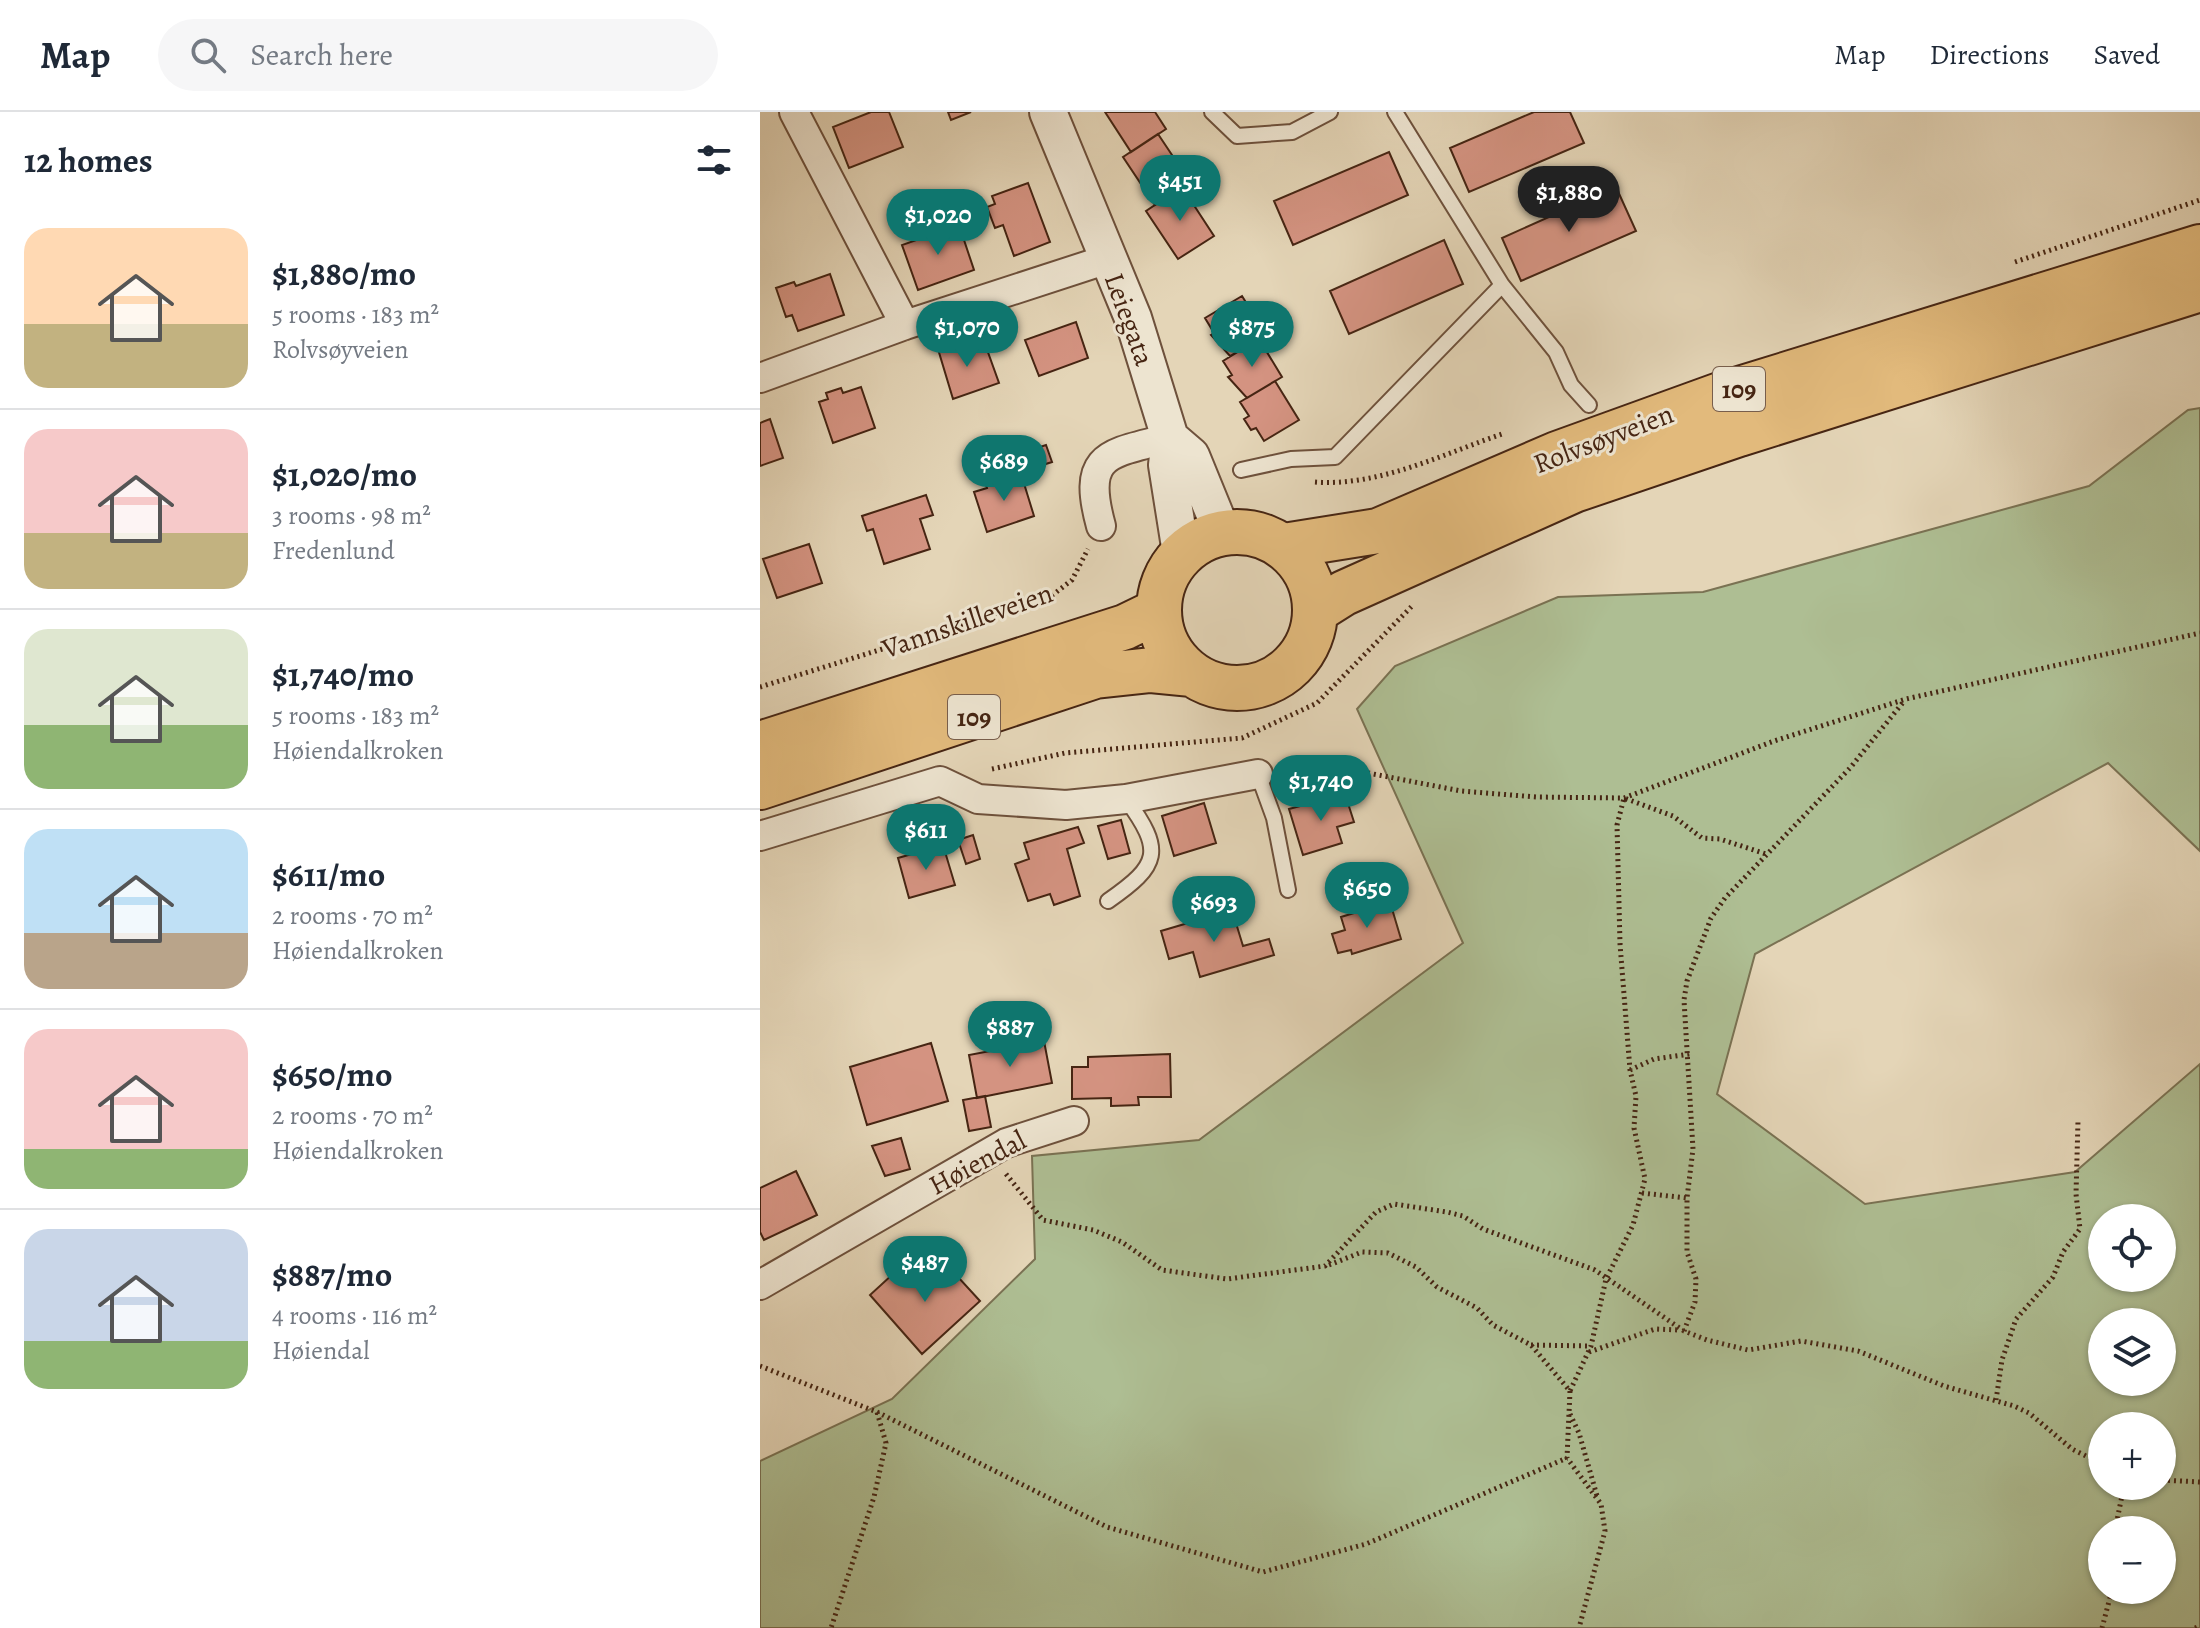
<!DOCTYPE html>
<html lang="en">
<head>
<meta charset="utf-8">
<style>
  body { margin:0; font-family:Alegreya,serif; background:#f6f6f7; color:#1f2937; height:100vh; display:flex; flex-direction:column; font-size:30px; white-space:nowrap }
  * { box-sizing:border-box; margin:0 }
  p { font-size:26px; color:#747a83 }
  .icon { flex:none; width:44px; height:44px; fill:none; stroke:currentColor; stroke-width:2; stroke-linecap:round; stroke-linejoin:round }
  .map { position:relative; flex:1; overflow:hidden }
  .sheet { display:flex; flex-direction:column; background:#fff; width:760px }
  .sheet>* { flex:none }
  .controls { position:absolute; left:1328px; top:1092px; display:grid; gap:16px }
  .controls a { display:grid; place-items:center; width:88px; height:88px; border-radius:50%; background:#fff; box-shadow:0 2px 6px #0004; font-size:40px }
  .price { position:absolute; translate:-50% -68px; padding:0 18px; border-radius:28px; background:#0f766e; color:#fff; font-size:26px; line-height:52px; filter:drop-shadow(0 2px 4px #0008) }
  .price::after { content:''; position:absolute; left:50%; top:48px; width:24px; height:18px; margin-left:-12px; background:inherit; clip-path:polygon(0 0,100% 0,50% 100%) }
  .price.on { background:#222; color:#fff }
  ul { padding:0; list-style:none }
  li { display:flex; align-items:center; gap:24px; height:200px; padding:0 24px }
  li+li { border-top:2px solid #e0e1e3 }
  li span { display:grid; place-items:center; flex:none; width:224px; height:160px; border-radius:24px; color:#555 }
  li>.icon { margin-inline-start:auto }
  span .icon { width:96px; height:96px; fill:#fffc; stroke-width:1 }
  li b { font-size:34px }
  h2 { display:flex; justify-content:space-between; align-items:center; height:96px; padding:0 24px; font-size:34px }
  header { display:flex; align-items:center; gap:48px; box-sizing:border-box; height:112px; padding:0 40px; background:#fff; border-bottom:2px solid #e0e1e3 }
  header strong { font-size:38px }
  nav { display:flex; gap:44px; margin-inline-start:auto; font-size:28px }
  .search { width:560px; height:72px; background:#f6f6f7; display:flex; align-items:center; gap:20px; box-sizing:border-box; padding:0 28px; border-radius:44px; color:#747a83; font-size:30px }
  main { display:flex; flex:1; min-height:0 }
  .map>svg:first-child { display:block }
  .green { fill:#aebe93; stroke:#7a7253; stroke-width:2; fill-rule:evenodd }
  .building { fill:#d49381; stroke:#462513; stroke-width:2 }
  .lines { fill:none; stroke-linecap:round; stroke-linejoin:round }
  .service-casing { stroke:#6e513c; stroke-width:18 }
  .minor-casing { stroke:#6e513c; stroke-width:32 }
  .tertiary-casing { stroke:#6e513c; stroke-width:40 }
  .primary-casing { stroke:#462513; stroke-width:48 }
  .path { stroke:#462513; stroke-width:5; stroke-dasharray:2 4; stroke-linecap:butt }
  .service { stroke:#ede4d0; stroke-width:14 }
  .minor { stroke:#ede4d0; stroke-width:28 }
  .tertiary { stroke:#ede4d0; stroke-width:36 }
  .primary { stroke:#e2ba7c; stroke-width:44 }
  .labels { text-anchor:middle; stroke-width:6; stroke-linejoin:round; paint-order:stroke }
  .shield { fill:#ede4d0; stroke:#785e4c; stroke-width:2 }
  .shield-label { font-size:26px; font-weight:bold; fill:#462513 }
  .street-label { font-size:28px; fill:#462513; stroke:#ede4d0 }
</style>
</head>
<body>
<header>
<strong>Map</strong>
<div class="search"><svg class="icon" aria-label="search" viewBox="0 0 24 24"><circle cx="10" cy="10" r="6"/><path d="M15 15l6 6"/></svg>Search here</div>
<nav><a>Map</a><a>Directions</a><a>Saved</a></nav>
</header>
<main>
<section class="sheet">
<h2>12 homes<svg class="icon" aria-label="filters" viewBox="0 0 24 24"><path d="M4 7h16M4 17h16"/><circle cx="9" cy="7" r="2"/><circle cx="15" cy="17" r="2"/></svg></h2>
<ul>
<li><span style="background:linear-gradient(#ffd9b3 60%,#c2b280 0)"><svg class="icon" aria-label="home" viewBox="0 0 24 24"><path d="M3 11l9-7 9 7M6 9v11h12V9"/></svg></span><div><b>$1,880/mo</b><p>5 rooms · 183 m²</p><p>Rolvsøyveien</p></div></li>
<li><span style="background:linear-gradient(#f6c9c9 65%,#c2b280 0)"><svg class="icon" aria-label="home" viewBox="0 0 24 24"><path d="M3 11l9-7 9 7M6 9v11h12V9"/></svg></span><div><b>$1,020/mo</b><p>3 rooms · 98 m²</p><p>Fredenlund</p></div></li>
<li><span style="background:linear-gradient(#dfe7d0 60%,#8fb573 0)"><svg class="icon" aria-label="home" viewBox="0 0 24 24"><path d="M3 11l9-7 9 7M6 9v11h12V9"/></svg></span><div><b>$1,740/mo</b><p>5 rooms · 183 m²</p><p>Høiendalkroken</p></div></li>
<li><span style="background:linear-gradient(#bfe0f5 65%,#b9a48a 0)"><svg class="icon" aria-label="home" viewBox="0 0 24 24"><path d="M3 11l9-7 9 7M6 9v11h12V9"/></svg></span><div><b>$611/mo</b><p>2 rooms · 70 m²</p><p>Høiendalkroken</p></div></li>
<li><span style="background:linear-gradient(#f6c9c9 75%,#8fb573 0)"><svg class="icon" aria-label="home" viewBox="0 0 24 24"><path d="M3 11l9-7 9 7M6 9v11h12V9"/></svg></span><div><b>$650/mo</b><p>2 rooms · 70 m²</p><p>Høiendalkroken</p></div></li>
<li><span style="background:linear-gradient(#c9d6e8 70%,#8fb573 0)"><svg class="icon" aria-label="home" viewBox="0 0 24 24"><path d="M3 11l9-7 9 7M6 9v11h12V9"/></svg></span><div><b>$887/mo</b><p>4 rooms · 116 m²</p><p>Høiendal</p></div></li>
</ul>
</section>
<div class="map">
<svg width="1440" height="1516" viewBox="0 0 1440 1516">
  <rect width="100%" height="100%" fill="#e4d5b7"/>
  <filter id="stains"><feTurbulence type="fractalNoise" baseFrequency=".0025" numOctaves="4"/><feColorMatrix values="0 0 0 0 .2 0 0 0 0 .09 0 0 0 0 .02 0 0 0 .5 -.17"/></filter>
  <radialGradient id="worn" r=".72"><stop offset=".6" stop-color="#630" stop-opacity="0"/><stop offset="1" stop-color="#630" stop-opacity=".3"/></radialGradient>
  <path class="green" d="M1440,296V739L1348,651L995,842L957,982L1105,1092L1315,1060L1440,952V1516H0V1349L132,1287L275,1147L272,1044L439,1028L703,831L597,597L635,554L798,485L943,480L1329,374L1428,298ZM1342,1106H1402V1166H1342ZM1342,1210H1402V1270H1342ZM1342,1314H1402V1374H1342ZM1342,1418H1402V1478H1342Z"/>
  <path class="building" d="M111,0H129L143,35L89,56L73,15Z
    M188,0H211L191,8Z
    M345,0H395L406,17L371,40Z
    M774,0H810L824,31L709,80L690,36Z
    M398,22L430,70L395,93L363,45Z
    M629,40L648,83L533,133L514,89Z
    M268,71L290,130L254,144L243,113L235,116L227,95L235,92L232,84Z
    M422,75L454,124L418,147L386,99Z
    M856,75L876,119L761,169L742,126Z
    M199,113L214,158L158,178L142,133Z
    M684,128L703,172L589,222L570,179Z
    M70,162L84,203L38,219L32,203L26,205L16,176L34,170L36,174Z
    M482,184L506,223L470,244L451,223L454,221L445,206Z
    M316,210L328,246L279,264L265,228Z
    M499,227L522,265L487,286L468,265L472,263L463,249Z
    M203,228L206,238L225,232L239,271L193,287L178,237Z
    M515,269L539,308L504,329L496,316L491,318L484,307L489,304L480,290Z
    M101,275L115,316L73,331L59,290L68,287L66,281L81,276L83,281Z
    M10,307L23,346L0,354V311Z
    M286,333L292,350L257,361L252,344Z
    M262,365L274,404L227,420L214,380L227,376L225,370L238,366L240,372Z
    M166,383L173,403L160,407L170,437L124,452L113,417L107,419L102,404Z
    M49,432L62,471L17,486L3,447Z
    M585,682L594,710L577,715L582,731L543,743L529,697Z
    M444,691L456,731L414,744L402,704Z
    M361,708L370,741L348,747L338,714Z
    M318,715L324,731L307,737L320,784L294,793L290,782L268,789L255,752L269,747L264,731Z
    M213,723L220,747L206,752L198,728Z
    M183,733L195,773L149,786L138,746Z
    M630,790L641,827L592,842L591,838L578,841L572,822L585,818L581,805Z
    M472,798L483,834L509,827L514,843L440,865L433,840L409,847L401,819Z
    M284,929L292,971L217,986L209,943Z
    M171,931L188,989L107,1013L90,955Z
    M410,942L411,985H378L379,993L351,994V986L312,987V955H328V945Z
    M225,984L231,1015L209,1019L203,988Z
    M141,1026L150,1057L125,1064L112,1034Z
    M36,1059L57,1103L4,1128L0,1120V1076Z
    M145,1151L166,1173L187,1153L220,1189L162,1242L110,1183Z"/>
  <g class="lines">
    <g class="service-casing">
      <path id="service" d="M452,0L477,24L532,20L570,0
        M742,173L796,240L811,273L829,293
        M481,358L531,347L575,345L742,173L635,0
        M498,662L514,706L528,778
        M348,789C400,753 404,739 366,687"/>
    </g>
    <g class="minor-casing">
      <path id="minor" d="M34,0L145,213
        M0,266L145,213L348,147
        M341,414C321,341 348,342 410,326
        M0,724L180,669L218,687L306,693L366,687L498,662
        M0,1173L246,1031L314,1009"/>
    </g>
    <g class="tertiary-casing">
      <path id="tertiary" d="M288,0L373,206L410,326L407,353L421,441
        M410,326L431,344L462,420"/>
    </g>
    <g class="primary-casing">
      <path id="primary" d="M399 498a78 78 0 1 1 156 0a78 78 0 1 1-156 0Z
        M524,434L618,419L797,342L960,283L1440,135
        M557,498L584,481L814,378L979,322L1440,177
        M0,632L365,515L398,499
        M0,675L335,564L391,558L432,562"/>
    </g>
    <path class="path" d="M1255,150L1440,88
      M555,370C619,375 685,341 745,321
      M0,575L290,485L312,468L328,437
      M232,657L305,641L482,626L557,591L654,492
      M524,662L603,660L701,679L776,685L864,686L1014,629L1146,587L1440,521
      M870,958L894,947L930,942
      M246,1062L283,1108L333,1118L362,1130L402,1158L467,1167L565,1154L616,1100L634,1092L687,1100L703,1104L723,1117L835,1158L924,1219L947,1228L988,1238L1041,1229L1098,1239L1184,1274L1254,1294L1269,1301L1312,1337L1342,1352
      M882,1081L927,1086
      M569,1153L602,1140L628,1141L656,1155L677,1175L717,1196L733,1213L771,1233L810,1279L831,1234L846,1167L873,1113L885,1067L874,1016L876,984L870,958L860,832L857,713L864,686L913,704L942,726L960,727L1006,742
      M924,1219L935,1190L936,1167L927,1140V1086L933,1037L924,888L927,869L951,806L965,786L1090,656L1145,588
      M771,1233L831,1234
      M829,1240L895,1217L919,1218
      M0,1254L117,1300L126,1331L114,1385L71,1516
      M810,1279L807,1346L841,1392L845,1419L819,1516
      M1236,1288L1242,1248L1256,1207L1293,1165L1303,1140L1320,1117L1316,1082L1318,1009
      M117,1300L347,1415L503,1460L606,1432L807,1346
      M810,1302L819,1321L837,1384
      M1402,1368L1440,1370
      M1355,1418L1364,1374
      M1342,1516L1352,1478
      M1435,1516L1440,1514"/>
    <use href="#service" class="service"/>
    <use href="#minor" class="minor"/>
    <use href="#tertiary" class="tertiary"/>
    <use href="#primary" class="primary"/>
  </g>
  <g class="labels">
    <g class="shield">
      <rect x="953" y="255" width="52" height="44" rx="6"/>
      <rect x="188" y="583" width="52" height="44" rx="6"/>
    </g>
    <g class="shield-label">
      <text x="979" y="286">109</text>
      <text x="214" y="614">109</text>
    </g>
    <g class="street-label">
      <text transform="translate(370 207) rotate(70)" y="10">Leiegata</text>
      <text transform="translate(843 326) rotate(-21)" y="10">Rolvsøyveien</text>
      <text transform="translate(207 508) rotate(-19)" y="10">Vannskilleveien</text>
      <text transform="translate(217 1050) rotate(-28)" y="10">Høiendal</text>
    </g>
  </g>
  <rect width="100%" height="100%" filter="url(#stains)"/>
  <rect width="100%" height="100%" fill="url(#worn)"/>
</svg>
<div class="controls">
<a><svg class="icon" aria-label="locate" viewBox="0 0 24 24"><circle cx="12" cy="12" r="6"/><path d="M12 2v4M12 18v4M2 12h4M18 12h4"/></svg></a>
<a><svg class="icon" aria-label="layers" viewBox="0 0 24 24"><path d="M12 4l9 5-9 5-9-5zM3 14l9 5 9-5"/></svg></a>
<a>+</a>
<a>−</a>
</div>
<b class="price" style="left:420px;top:111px">$451</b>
<b class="price on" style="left:809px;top:122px">$1,880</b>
<b class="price" style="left:178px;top:145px">$1,020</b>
<b class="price" style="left:207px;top:257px">$1,070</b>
<b class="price" style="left:492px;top:257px">$875</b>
<b class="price" style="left:244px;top:391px">$689</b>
<b class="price" style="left:561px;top:711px">$1,740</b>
<b class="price" style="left:166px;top:760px">$611</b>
<b class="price" style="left:607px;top:818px">$650</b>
<b class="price" style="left:454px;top:832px">$693</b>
<b class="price" style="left:250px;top:957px">$887</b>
<b class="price" style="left:165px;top:1192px">$487</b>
</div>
</main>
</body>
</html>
